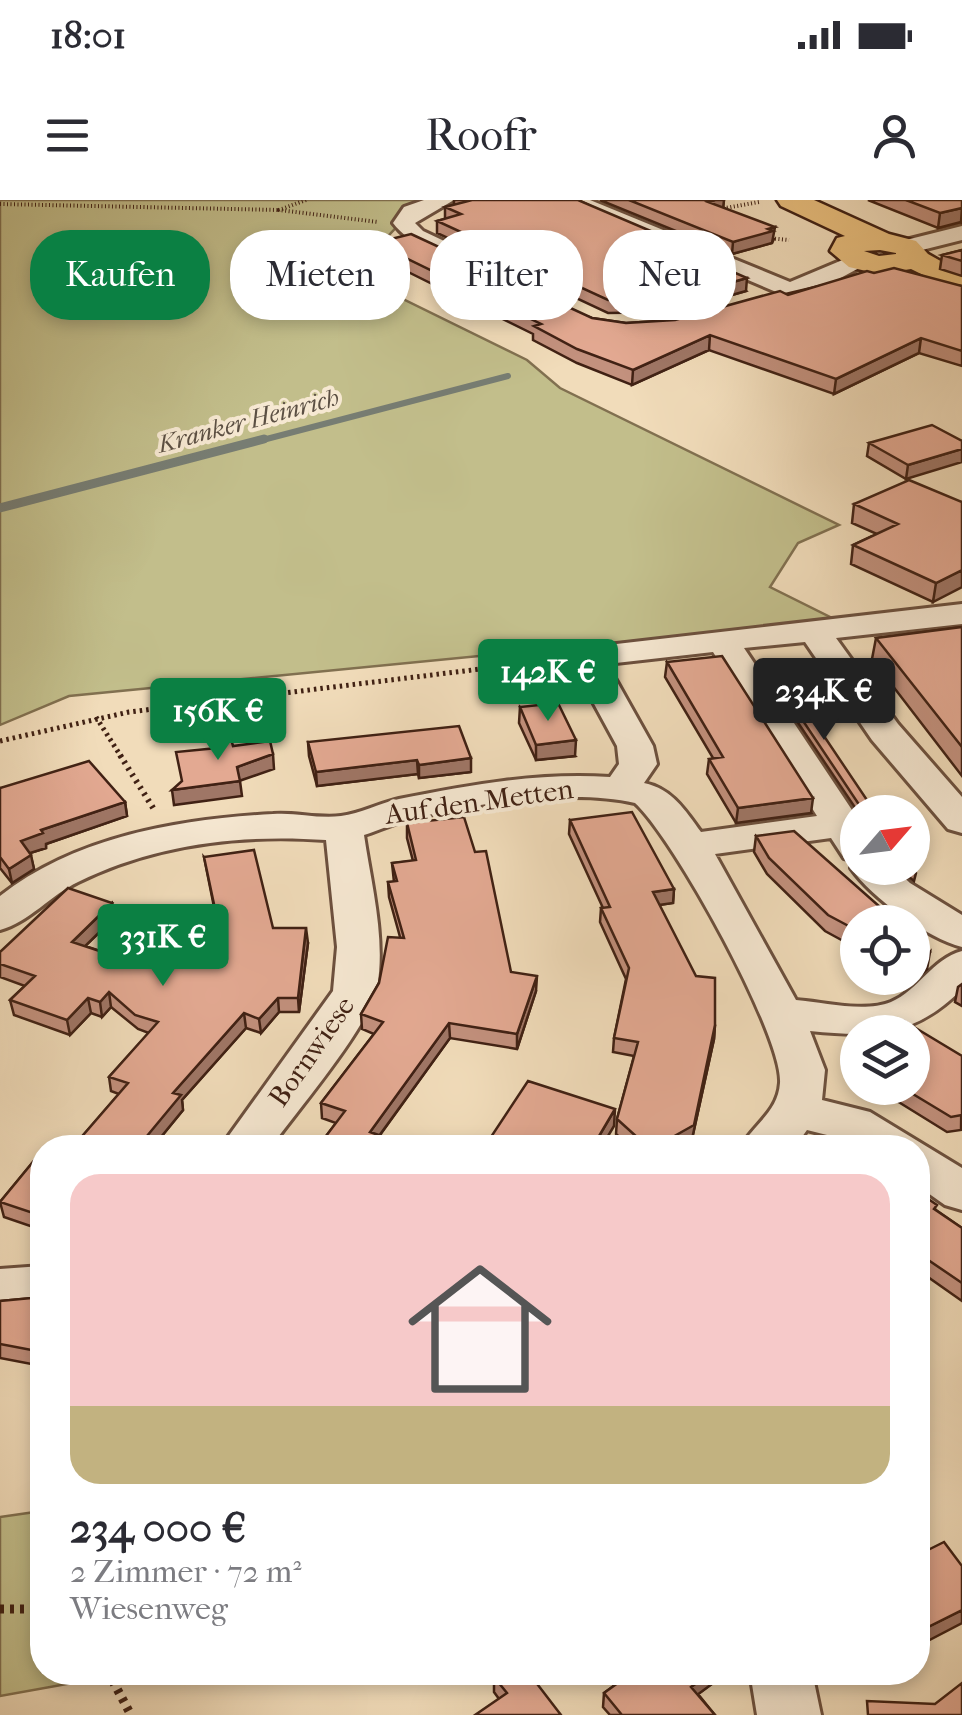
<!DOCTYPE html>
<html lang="de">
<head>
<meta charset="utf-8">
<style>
  body { margin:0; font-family:"IM FELL French Canon",serif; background:#f2f2f3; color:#2b2b33; height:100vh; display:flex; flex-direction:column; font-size:38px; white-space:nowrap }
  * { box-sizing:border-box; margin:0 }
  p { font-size:32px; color:#7c7c81 }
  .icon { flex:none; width:55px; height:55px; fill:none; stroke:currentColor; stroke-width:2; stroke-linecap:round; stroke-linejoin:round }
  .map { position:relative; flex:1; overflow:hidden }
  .panel { position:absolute; left:30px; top:935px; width:900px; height:550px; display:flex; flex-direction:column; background:#fff; border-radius:40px; box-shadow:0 5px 15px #0003 }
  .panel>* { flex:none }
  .top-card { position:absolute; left:30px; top:30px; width:902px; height:90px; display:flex; gap:20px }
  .needle { width:65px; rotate:62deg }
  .buttons { position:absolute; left:840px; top:595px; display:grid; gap:20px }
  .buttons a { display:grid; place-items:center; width:90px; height:90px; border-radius:50%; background:#fff; box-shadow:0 5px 15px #0003; font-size:50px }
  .price { position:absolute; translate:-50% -85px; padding:0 22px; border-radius:10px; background:#0b8043; color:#fff; font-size:32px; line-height:65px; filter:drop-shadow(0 2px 5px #0008) }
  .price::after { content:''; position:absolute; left:50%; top:60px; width:30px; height:22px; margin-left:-15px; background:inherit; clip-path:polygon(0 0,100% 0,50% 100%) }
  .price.current { background:#222; color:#fff }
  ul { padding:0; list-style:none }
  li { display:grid; align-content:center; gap:20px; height:530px; padding:0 40px }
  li+li { border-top:2px solid #e1e1e2 }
  li span { display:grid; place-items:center; height:310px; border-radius:30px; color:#555 }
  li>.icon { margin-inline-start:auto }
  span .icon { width:180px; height:180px; fill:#fffc; stroke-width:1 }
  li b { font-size:42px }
  .chip { padding:0 35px; border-radius:40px; background:#fff; box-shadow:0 5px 15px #0003; font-size:35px; line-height:90px }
  .chip.current { background:#0b8043; color:#fff }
  .status { display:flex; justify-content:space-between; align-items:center; height:70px; padding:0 50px; background:#fff; direction:ltr }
  .status svg { height:28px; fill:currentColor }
  header { display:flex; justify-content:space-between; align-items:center; height:130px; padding:0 40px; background:#fff; font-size:45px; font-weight:600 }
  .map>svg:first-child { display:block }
  .green { fill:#c2be8b; stroke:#817050; stroke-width:2.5 }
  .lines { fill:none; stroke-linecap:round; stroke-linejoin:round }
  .stream-far1 { stroke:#777d73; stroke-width:6 }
  .stream { stroke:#777d73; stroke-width:9 }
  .minor-casing { stroke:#6c503e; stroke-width:6 }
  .major-casing { stroke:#402114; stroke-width:5 }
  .path-far3 { stroke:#402114; stroke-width:4; stroke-dasharray:1 2.5; stroke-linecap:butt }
  .path-far2 { stroke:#402114; stroke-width:5; stroke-dasharray:2.5 4; stroke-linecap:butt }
  .path-far1 { stroke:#402114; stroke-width:6; stroke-dasharray:2.5 5; stroke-linecap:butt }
  .path { stroke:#402114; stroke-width:9; stroke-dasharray:4 6; stroke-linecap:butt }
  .minor { fill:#f6e8d2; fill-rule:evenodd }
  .major { fill:#e8be7d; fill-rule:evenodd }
  .wall { fill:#c3917e; stroke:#402114; stroke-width:2.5 }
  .shaded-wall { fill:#9f7666; stroke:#402114; stroke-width:2.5 }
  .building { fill:#e3a992; stroke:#402114; stroke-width:2.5 }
  .labels { text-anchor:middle; stroke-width:8; stroke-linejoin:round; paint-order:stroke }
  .far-water-label { font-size:25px; font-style:italic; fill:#5b4f43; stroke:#f6e8d2 }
  .street-label { font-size:28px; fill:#402114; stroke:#f6e8d2 }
</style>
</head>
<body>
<div class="status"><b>18:01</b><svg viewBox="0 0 49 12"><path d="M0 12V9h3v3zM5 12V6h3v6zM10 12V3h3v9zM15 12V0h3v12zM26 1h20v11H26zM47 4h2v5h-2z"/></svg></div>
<header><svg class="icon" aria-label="menu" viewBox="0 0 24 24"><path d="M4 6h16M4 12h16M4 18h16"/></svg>Roofr<svg class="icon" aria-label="person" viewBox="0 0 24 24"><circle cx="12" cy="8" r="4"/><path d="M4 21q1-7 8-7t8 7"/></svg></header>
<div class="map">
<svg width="962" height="1515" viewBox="0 0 962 1515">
  <rect width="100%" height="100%" fill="#f1dcba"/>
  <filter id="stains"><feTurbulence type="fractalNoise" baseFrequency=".002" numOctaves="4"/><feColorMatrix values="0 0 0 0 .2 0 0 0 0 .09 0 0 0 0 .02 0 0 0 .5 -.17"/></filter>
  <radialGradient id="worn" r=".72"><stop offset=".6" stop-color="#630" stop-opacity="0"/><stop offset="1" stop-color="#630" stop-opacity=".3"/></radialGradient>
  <path class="green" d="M0,0H422L389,35L342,69L527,160L560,188L839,325L798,343L770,387L838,421L69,496L0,525Z
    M42,1311V1472L128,1473L0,1496V1317Z"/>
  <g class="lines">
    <path class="stream-far1" d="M255,242L508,176"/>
    <path class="stream" d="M0,308L264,239"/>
    <g class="minor-casing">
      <path id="minor" d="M424,0H454L415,23L423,31L478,57L482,62L478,67C455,73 407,42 393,23L404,7Z
        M560,0H590L790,82L852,56H868L872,61L822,88L788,97Z
        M962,26V40L906,54L895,47L898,42Z
        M962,404V424L836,438L898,524L962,597V633L948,629L872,540L805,442L744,448L858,619V668H894L910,683L962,715V747C927,738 872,698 851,668L856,661L844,658L831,638L715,654L796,800C824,802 864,813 891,802C919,790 932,759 962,751V789C913,838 873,837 810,831L825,870L822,900L870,912L962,968V1010L945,1005L918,986V948H857L839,938L807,930L794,948H740C754,924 778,912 780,883C783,835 673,637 635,603C570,588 465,604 401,622C389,625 377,631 364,635C371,683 386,739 377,788C369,827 296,912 270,948H220L333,791L337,747L326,640C241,634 155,644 78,682C51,695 29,722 0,730V696C75,637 179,619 273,614C295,612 318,619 341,616C360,614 380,603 399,599C468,585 540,572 610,577L619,564L617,546L568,456L573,449ZM713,452L817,616L701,632C685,610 672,589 644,583L657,564L653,546L607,464Z
        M42,1066V1106L0,1109V1069Z
        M750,1472H812L821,1515H757Z"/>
    </g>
    <g class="major-casing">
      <path id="major" d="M777,0H814L889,34L916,41L928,54L962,73V94L911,69L879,74L849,67L830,51L837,38L845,36L781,6ZM880,50L896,53V54L879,56L864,51Z"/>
    </g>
    <path class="path-far3" d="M306,0L279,10L378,22
      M0,4L279,10
      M720,9L759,2
      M768,38L789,40"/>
    <path class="path-far2" d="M96,517L122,558
      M0,541L129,512L554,460"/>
    <path class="path-far1" d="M120,555L155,611"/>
    <path class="path" d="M0,1409H42
      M108,1472L131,1515"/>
    <use href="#minor" class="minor"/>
    <use href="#major" class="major"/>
  </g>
  <path class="wall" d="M454,0H578L699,57L746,91L672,112L608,113L437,33V21L445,19V7L454,5Z
    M600,0H724L723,7L774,39L772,43L732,54Z
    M868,0H962V24L961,22L938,28Z
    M375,43L592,118L626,123L675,120L874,73L962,86V166L919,153L834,194L709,150L632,185L577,163L533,140V134L376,56Z
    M962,50V76L940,69L942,55Z
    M962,241L906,279L867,256L869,243Z
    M962,302L933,402L851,364L853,345L877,334L852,323L854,304Z
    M962,427V576L872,459L876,438Z
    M667,462L811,613L736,623L707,574L709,559L713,558L665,477Z
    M771,473L875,612H858L770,481Z
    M520,507L575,556L536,560L519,523Z
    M308,542L471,572L419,578L418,574L317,586L309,556Z
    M0,588L125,602L127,616L46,644V648L30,653L34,669L12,683L0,668Z
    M570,620L674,689L673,703L659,705L715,825L714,839L692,939L678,948H631L616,934L617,919L634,856L613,852L614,838L626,779L600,722L601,708H603L569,634Z
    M407,623L511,772L536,791L517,849L450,838L380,935L402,943V948H317L336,923L322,918L321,903L374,834L362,829L361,814L379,783L400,737L389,697L388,682H394L392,663L413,661L407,638Z
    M756,636L858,722V749L825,731L767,674L754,652Z
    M204,657L273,728L308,743L299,812H279L261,833L246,828L182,900L183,910L152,948H72L119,894L111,891L109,877L149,833L138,829L111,807L102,817L91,813L70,835L14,815L10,800L25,786L0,777V752L112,703L115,717L85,746L148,767L167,768L221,742Z
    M898,668H912L916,673L914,681Z
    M912,737L927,769L915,780L911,778H912Z
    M962,784V806L955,802L958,787Z
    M962,856L961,930L947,932L876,888H912Z
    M858,857V876L853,873Z
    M42,951V1030L4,1017L0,1002Z
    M918,992L936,1010L962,1028V1101L918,1070Z
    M42,1097V1166L0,1158V1101Z
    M42,1171V1198H40L36,1184Z
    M633,1472H728L698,1494L715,1515H610L603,1507L604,1493Z
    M494,1477L561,1515L499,1499L494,1492Z"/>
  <path class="shaded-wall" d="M715,0H724L723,9L708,2Z
    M962,8L961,22L938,28L940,13Z
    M775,27L772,43L732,54L733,42Z
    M747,78L746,91L672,112L673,99Z
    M710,135L709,150L632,185L633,170Z
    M921,138L919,153L834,194L836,179Z
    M962,249V262L906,279L908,265Z
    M962,370V387L933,402L936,383Z
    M576,540L575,556L536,560V545Z
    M273,554L274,569L239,581L237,567Z
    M471,558V572L419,578V565Z
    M417,560L418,574L317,586L316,572Z
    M240,581L242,596L174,605L172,590Z
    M813,598L811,613L736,623L738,608Z
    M125,602L127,616L46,644V648L24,655L21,641L41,630Z
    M31,655L34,669L12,683L9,669Z
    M674,689L673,703L652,706L653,692Z
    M112,703L115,717L75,756L72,742Z
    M306,728L308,743L299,812L298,798Z
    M930,752L927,769L915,780L919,763Z
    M537,776L536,791L517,849V834Z
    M109,792L111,807L102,817L100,802Z
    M88,798L91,813L70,835L67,820Z
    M278,798L279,812L261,833L259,819Z
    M244,813L246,828L182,900L183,910L152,948H137L173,893Z
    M449,823L450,838L371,947L370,932Z
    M715,825L714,839L692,939L678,948H653Z
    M615,909L614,926L601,948H592Z
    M962,1410V1423L918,1446V1432Z
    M711,1472H728L689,1501L691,1487Z"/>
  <path class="building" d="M465,0H578L700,52L692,54L747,78L673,99L608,100L437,21L461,14L445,7L468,1Z
    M629,0H715L708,2L775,27L768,29L773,31L733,42Z
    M906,0H962V8L940,13Z
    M411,34L592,118L626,123L675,120L780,91L788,95L867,71L874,73L894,68L962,86V151L921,138L836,179L710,135L633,170L577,149L534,126L541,124L375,43Z
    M962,50V61L942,55Z
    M932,225L962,241V249L908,265L869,243Z
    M909,280L962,302V370L936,383L853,345L898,324L854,304Z
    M962,427V547L876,438Z
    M722,456L813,598L738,608L709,559L723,557L667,462Z
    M771,473L783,475L875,612H863L862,609Z
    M558,503L576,540L536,545L520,507Z
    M459,526L471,558L419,565L417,560L316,572L308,542Z
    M230,535L233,546L270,541L273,554L237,567L240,581L172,590L182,581L176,552L217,548Z
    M89,561L125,602L41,630L43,633L21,641L31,655L9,669L0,657V588Z
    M632,612L674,689L653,692L696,776L715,778V825L694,925L653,948H649L617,919L638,842L614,838L629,768L601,708L610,707L570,620Z
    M464,617L475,652L486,651L511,772L537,776L517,834L449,823L370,932L402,943L399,948H317L345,911L321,903L383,822L361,814L379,783L388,737L404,738L388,682L397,681L392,663L416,660L407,623Z
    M794,631L897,722H858V731L828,715L769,658L756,636Z
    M254,650L273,728H306L298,798H278L259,819L244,813L173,893L181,895L137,948H72L128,883L109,877L158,822L135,815L109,792L100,802L88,798L67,820L10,800L35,776L0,764V752L68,688L112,703L72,742L148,767L152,763L167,768L174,742H222L204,657Z
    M912,737L930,752L919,763L912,760Z
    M904,821L962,856V915L951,917L903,888H912V832H889Z
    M528,881L615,909L592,948L485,946Z
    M846,939L857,948H834Z
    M42,951V1016L0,1002Z
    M918,992L937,1005L934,1009L962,1028V1083L918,1053Z
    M42,1097V1152L0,1144V1101Z
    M42,1171V1185L36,1184Z
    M944,1342L962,1366V1410L918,1432V1355Z
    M501,1472H528L561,1515H475L507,1493L494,1477Z
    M633,1472H711L691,1487L715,1515H622L604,1493Z
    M962,1483V1515H868L867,1501L935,1504Z"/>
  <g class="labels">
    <g class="far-water-label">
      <text transform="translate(248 220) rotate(-15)" y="9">Kranker Heinrich</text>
    </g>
    <g class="street-label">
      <text transform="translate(479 601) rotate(-8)" y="10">Auf den Metten</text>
      <text transform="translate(311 851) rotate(-55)" y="10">Bornwiese</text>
    </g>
  </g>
  <rect width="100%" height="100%" filter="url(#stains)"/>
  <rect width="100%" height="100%" fill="url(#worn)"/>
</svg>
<div class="buttons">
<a><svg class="needle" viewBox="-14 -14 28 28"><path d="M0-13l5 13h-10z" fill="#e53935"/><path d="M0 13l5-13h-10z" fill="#7c7c81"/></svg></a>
<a><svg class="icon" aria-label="locate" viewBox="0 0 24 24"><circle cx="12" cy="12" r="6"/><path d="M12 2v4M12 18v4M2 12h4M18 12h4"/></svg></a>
<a><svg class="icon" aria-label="layers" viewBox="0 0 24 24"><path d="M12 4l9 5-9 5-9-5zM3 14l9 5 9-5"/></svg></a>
</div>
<b class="price" style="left:548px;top:524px">142K €</b>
<b class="price current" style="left:824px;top:543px">234K €</b>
<b class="price" style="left:218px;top:563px">156K €</b>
<b class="price" style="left:163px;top:789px">331K €</b>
<div class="top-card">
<a class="chip current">Kaufen</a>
<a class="chip">Mieten</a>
<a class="chip">Filter</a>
<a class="chip">Neu</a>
</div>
<section class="panel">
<ul>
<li><span style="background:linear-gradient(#f6c9c9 75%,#c2b280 0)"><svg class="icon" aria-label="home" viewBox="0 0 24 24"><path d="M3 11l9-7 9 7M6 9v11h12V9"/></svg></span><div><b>234 000 €</b><p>2 Zimmer · 72 m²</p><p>Wiesenweg</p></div></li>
</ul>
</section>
</div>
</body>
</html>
